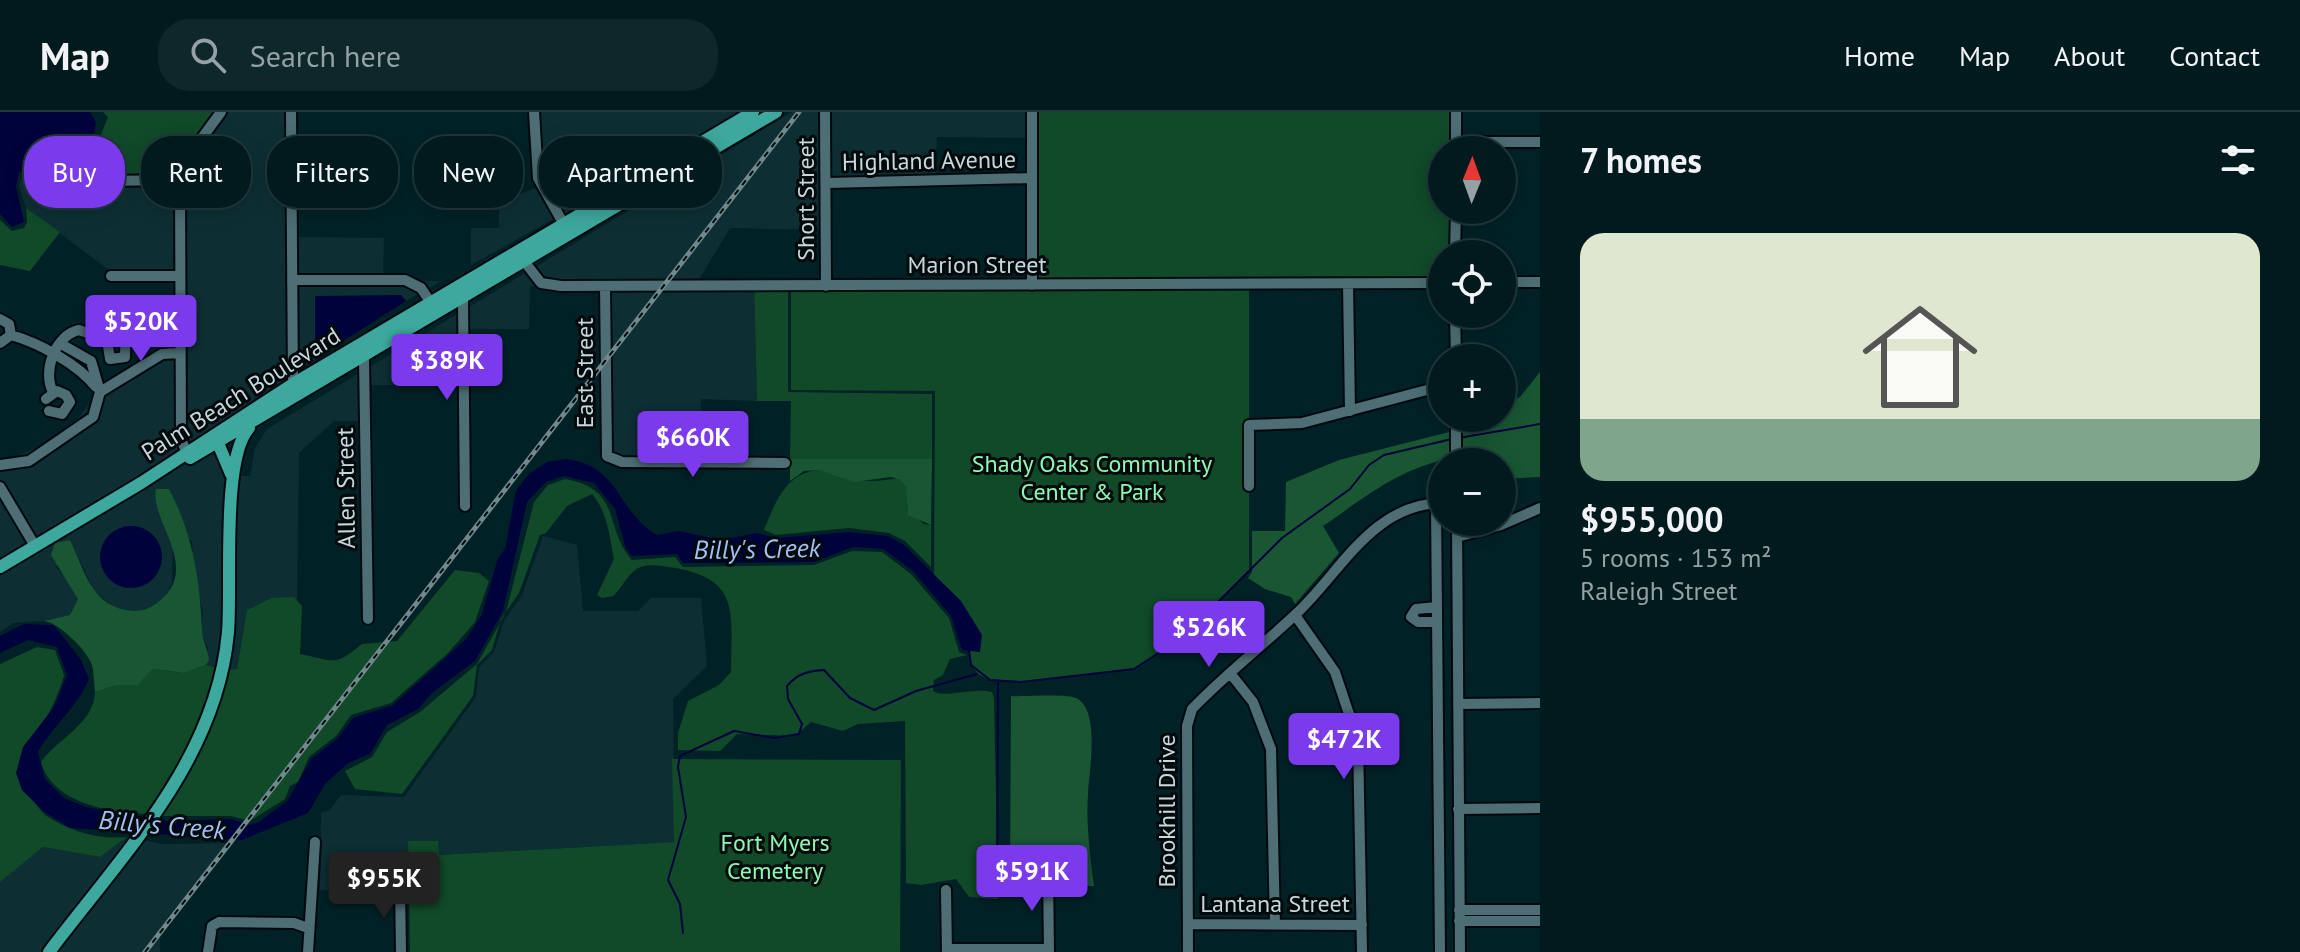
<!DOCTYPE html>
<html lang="en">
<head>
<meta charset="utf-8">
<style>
  body { margin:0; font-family:"PT Sans",sans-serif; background:#0e272a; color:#f1f3f6; height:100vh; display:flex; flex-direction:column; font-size:30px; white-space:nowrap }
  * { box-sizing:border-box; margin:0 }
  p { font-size:26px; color:#95a1a4 }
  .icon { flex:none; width:44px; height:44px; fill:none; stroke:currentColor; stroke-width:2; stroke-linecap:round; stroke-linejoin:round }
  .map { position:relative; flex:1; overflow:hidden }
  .details { display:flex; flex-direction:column; background:#001a1d; width:760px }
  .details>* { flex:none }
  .hud { position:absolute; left:24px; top:24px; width:760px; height:72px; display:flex; gap:16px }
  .needle { width:52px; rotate:1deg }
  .controls { position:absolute; left:1428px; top:24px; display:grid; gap:16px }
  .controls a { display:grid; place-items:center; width:88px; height:88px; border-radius:50%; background:#001a1d; box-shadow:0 4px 20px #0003,0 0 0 2px #22383b; font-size:40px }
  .price { position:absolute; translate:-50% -68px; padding:0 18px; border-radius:8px; background:#7c3aed; color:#fff; font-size:26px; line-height:52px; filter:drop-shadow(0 2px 4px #0008) }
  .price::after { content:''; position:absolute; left:50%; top:48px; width:24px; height:18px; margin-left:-12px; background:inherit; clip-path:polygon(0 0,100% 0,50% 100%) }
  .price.active { background:#222; color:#fff }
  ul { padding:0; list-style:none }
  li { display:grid; align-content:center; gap:16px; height:424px; padding:0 40px }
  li+li { border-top:2px solid #22383b }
  li span { display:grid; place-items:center; height:248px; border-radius:24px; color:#555 }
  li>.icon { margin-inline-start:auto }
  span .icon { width:144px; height:144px; fill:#fffc; stroke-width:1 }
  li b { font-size:34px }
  h2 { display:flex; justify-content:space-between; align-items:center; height:96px; padding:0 40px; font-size:34px }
  .chip { padding:0 28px; border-radius:32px; background:#001a1d; box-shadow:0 4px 20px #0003,0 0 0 2px #22383b; font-size:28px; line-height:72px }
  .chip.active { background:#7c3aed; color:#fff }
  header { display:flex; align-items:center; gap:48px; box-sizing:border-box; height:112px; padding:0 40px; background:#001a1d; border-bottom:2px solid #22383b }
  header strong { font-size:38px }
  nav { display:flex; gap:44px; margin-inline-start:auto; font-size:28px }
  .search { width:560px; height:72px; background:#0e272a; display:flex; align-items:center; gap:20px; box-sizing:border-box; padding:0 28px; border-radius:32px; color:#95a1a4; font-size:30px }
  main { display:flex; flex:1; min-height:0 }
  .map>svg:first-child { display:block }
  .built { fill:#0d2f34 }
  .green { fill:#104a29 }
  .forest { fill:#185732 }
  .water { fill:#00023c }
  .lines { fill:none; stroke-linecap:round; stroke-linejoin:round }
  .stream { stroke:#00023c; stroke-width:2 }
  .minor-casing { stroke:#000a0e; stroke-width:14 }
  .major-casing { stroke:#000a0e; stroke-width:16 }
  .minor { stroke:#4c6e74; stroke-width:10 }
  .major { stroke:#3da89d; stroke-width:12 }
  .rail-casing { stroke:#70898d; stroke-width:5 }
  .rail { stroke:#01090b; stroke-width:2; stroke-dasharray:6; stroke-linecap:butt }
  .labels { text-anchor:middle; stroke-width:6; stroke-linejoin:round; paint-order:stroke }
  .street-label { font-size:24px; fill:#c6d8db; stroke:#01090b }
  .park-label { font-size:24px; fill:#8ef9b2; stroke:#01090b }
  .water-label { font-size:26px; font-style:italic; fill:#a2c0f7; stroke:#01090b }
</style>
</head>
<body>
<header>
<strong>Map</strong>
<div class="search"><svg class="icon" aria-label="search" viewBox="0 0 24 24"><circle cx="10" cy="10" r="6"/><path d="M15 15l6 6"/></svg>Search here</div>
<nav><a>Home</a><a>Map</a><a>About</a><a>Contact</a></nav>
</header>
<main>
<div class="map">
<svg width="1540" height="840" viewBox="0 0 1540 840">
  <rect width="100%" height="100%" fill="#002227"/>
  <path class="built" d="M220,0H296V125L384,126L383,168L442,169L406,189L400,183L315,237L323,242L142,365L0,450V352L65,322L105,273L181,237L176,159L109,158L26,96L19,74L21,67L35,54L70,64L75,60L101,70L174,67Z
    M538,0H740L562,103L543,67Z
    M792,0H1108L1036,26L937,25L935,71L832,70L831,118L730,116L697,171L754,173L757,289L701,287L700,350L608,349L609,175L530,174L529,217H469V255H422V273H371L369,309H334L299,341L297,488L271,486L247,498L237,557L227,558L236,364H250L255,336L267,317Z
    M538,75L555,106L471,153V116H499V90Z
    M207,341L221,345L228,365L220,556L206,553L208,536L201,521L203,499L195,470L192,429L163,410L173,430L172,472L165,485L152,494L135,501L114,495L94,479L70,428L56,456L68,466L78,487L70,503L44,509L13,511L0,520V459L145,373Z
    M543,424L577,433L583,499H638L651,486H701L707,554L673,587L675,730L438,743L408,730L409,780L320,778L321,700L329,699L341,683L404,685L476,585L479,555L494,540L504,509L522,483Z
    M127,725H132L45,840H0V769L43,735L100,745Z
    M140,727L162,732L234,731L160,822V840H54Z"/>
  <path class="green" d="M103,0H216L172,64L101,67L74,56L100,25L108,5Z
    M1036,0H1452V38H1442V98H1452V142H1442V170L1037,168Z
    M26,96L60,120L30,159L0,153V108L12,119L24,116L27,110Z
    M754,173L788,176V280L932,282V347H790L791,289H757Z
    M791,175L1249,176V460L1183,525L1134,557L1021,570L990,568L978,562L971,553L966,519L934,480L935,279L791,278Z
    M819,358C836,361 855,369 872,369C895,369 910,356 907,396L924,412L931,413V455L905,429L889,421L849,416L776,423L764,418C775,390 787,360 819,358Z
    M565,367C623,377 603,415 632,448L675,445L683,455L814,453L852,439L882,440L911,462L949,506L959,540L967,543L950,547L943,563L934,568L933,579C945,587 973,575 992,580L994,586L998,787L969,785L956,767L921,773L906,771L905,609L858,612L843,619L811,610L795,624L737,622L720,639L678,638V621L688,589L719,573L731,560C731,502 743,465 668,455C656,453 642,451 633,460C625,467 621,477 613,484L602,486L597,483L614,447C609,424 608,401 592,382L567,394L546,421L540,423L519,481L501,507L492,538L477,553L473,584L402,682L355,677L345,659L372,645L387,620L420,600L477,552L506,500L534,390L548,373Z
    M455,458L479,461L489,469L475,510L448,541L391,591L351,603L336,624L309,645L298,670L290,674L285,687L250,709L231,704H160L205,625L227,558L237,557L247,498L271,486L294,485L302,494L300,542C335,549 334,555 362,532L397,529Z
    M37,535L55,538L64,563C51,616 0,656 45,703C70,719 96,728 127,725L100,745L43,735L0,770V552Z
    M206,553L220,556L199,621L149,702C113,701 52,692 41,650C57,627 94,612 95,580L117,573H138L153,557L183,561Z
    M672,647L901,648L900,840H410L408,729H438L439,743L674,730Z"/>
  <path class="forest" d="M1540,260V365L1502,367V350H1463L1460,306H1502V294L1520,285Z
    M1453,319V346C1399,356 1367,384 1323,414L1339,441L1295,492L1291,485L1265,477L1248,466L1252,460V419H1285L1286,370L1339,348Z
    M790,347H932L931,413L908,403L906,375L900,368L891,365L854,370L819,358L804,359L790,369Z
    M156,377H169C193,422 200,469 202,518C202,528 208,537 209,548L206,553L184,561L153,557L138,573H117L95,580C94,571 94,561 92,553C87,538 59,511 44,509L70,503L78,487L51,443L55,431L70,428C82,452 89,486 118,496C134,501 145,500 158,490C203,456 149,408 156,377Z
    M1011,584C1025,585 1069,581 1078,587C1100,601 1089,659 1088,682C1086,712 1090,744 1094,774H1010Z"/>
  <path class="water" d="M0,0H90L96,10L94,22L71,61L35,51L19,61L16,74L24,110L12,115L0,102Z
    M401,183L406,189L323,242L315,237V184Z
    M566,347C621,354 615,398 657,423L679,419L721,428L757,421L776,426L849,420L888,424L903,432L961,489L982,523L980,540L962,538L951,504L913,459L883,437L853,435L814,450L683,451L677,442L632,444L626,437L615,397L594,371L564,364L546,370L527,390L503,499L475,549L433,580L418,597L387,613L370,642L348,651L325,672L308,701L242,728L70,716L43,699L22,678L16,661L23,635L54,595L67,563L57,535L28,528L0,541V524L24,512L54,513L81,548L89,567C77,596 53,613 38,640L45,667L64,686L86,695L168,709L231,707L250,713L259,710L288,688L311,647L338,626L353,606L393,593L466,527L482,502L498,446L505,437L516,378L530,361L547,350Z
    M100 445a31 31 0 1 1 62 0a31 31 0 1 1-62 0Z"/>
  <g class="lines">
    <path class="stream" d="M1458,326L1540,312
      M969,538L971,553L990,568L1021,570L1134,557L1183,525L1282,426L1350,377L1369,353L1384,343L1452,327
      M997,783L998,569
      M683,821L680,792L668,768L686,705L678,655L680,644L734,619L774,626L799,622L802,612L788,587L787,574C798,561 809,559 824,558L850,586L874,598L916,579L977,562"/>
    <g class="minor-casing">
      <path id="minor" d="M291,0L293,272
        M534,0L538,66L567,118
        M825,0L826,174
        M1032,0V173
        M1456,0V38
        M1456,30H1540
        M101,69L180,68
        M827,71L1032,66
        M1455,142L1456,98
        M524,149L541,171L561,174L1442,171
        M111,164H179
        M292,168H405L421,176L431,191
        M1502,170H1540
        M1348,172L1350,299
        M605,174L607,344L622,350L785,351
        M463,187L465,394
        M1455,202L1456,246
        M0,207L9,212L11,223
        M11,223C39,231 78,252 96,275
        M0,231L11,223
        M364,245L368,507
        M53,280C42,260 55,223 79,218L107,228L110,247L125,245L126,212L110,219L107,228
        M100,280L162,242L180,241
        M46,287L57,279L66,283L70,290L62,302L49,299
        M1456,306V350
        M186,339L181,327L180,68L188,45L221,0
        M0,353L29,349L93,305L100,280L91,249L61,232
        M1249,374V313L1302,311L1442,274
        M0,375L35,434
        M1436,391L1440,840
        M1457,410L1460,840
        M1457,425L1501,413L1540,396
        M1295,503L1335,560L1358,629L1362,840
        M1437,510H1418L1411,505L1416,497L1437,495
        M1230,561L1253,590L1271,637L1275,812
        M1458,592L1540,591
        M1458,697L1540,696
        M1048,761L1049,840
        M400,775L401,840
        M946,778L947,840
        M1459,798H1540
        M1459,809H1540
        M1188,812L1362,813
        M947,837H1049
        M208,840L212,814L219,810L294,811L308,816
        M308,840L315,730
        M1188,840L1187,614L1192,597C1225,563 1262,534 1296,502C1341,460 1372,392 1442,391"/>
    </g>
    <g class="major-casing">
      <path id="major" d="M215,324L231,362
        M190,346L776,0
        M0,455L141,371L293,272L753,0
        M49,840C123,742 217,647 228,520C232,473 221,347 249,316"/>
    </g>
    <use href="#minor" class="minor"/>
    <use href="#major" class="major"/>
    <g class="rail-casing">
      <path id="rail" d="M145,840L799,0"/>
    </g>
    <use href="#rail" class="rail"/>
  </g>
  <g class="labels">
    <g class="street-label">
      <text transform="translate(929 49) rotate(-1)" y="8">Highland Avenue</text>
      <text transform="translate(806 87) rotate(-90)" y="8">Short Street</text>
      <text x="977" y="161">Marion Street</text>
      <text transform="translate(585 261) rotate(-90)" y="8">East Street</text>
      <text transform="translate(241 282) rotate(-32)" y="8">Palm Beach Boulevard</text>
      <text transform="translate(346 376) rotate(-91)" y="8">Allen Street</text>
      <text transform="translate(1167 699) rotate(-90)" y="8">Brookhill Drive</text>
      <text x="1275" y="800">Lantana Street</text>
    </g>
    <g class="park-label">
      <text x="1092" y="360">Shady Oaks Community<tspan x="1092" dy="28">Center &amp; Park</tspan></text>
      <text x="775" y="739">Fort Myers<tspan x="775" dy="28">Cemetery</tspan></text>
    </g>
    <g class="water-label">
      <text transform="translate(757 437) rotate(-1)" y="9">Billy's Creek</text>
      <text transform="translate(162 713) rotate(5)" y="9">Billy's Creek</text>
    </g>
  </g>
</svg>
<div class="controls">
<a><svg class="needle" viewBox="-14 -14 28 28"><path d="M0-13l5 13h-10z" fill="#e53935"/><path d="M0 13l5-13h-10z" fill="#95a1a4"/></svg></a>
<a><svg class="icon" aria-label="locate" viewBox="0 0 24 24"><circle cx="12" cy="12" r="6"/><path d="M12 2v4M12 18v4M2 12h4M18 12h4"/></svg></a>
<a>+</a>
<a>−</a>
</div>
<b class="price" style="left:141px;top:251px">$520K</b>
<b class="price" style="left:447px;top:290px">$389K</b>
<b class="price" style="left:693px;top:367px">$660K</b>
<b class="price" style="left:1209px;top:557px">$526K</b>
<b class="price" style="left:1344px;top:669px">$472K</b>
<b class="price" style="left:1032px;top:801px">$591K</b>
<b class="price active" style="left:384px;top:808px">$955K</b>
<div class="hud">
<a class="chip active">Buy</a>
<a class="chip">Rent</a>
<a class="chip">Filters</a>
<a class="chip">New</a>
<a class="chip">Apartment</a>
</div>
</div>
<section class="details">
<h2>7 homes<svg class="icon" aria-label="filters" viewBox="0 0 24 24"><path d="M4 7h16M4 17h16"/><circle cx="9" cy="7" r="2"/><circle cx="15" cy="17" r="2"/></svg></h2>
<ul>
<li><span style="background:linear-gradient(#dfe7d0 75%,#7fa58c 0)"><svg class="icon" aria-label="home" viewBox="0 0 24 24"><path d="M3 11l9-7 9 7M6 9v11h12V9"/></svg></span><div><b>$955,000</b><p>5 rooms · 153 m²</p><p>Raleigh Street</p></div></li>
</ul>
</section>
</main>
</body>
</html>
